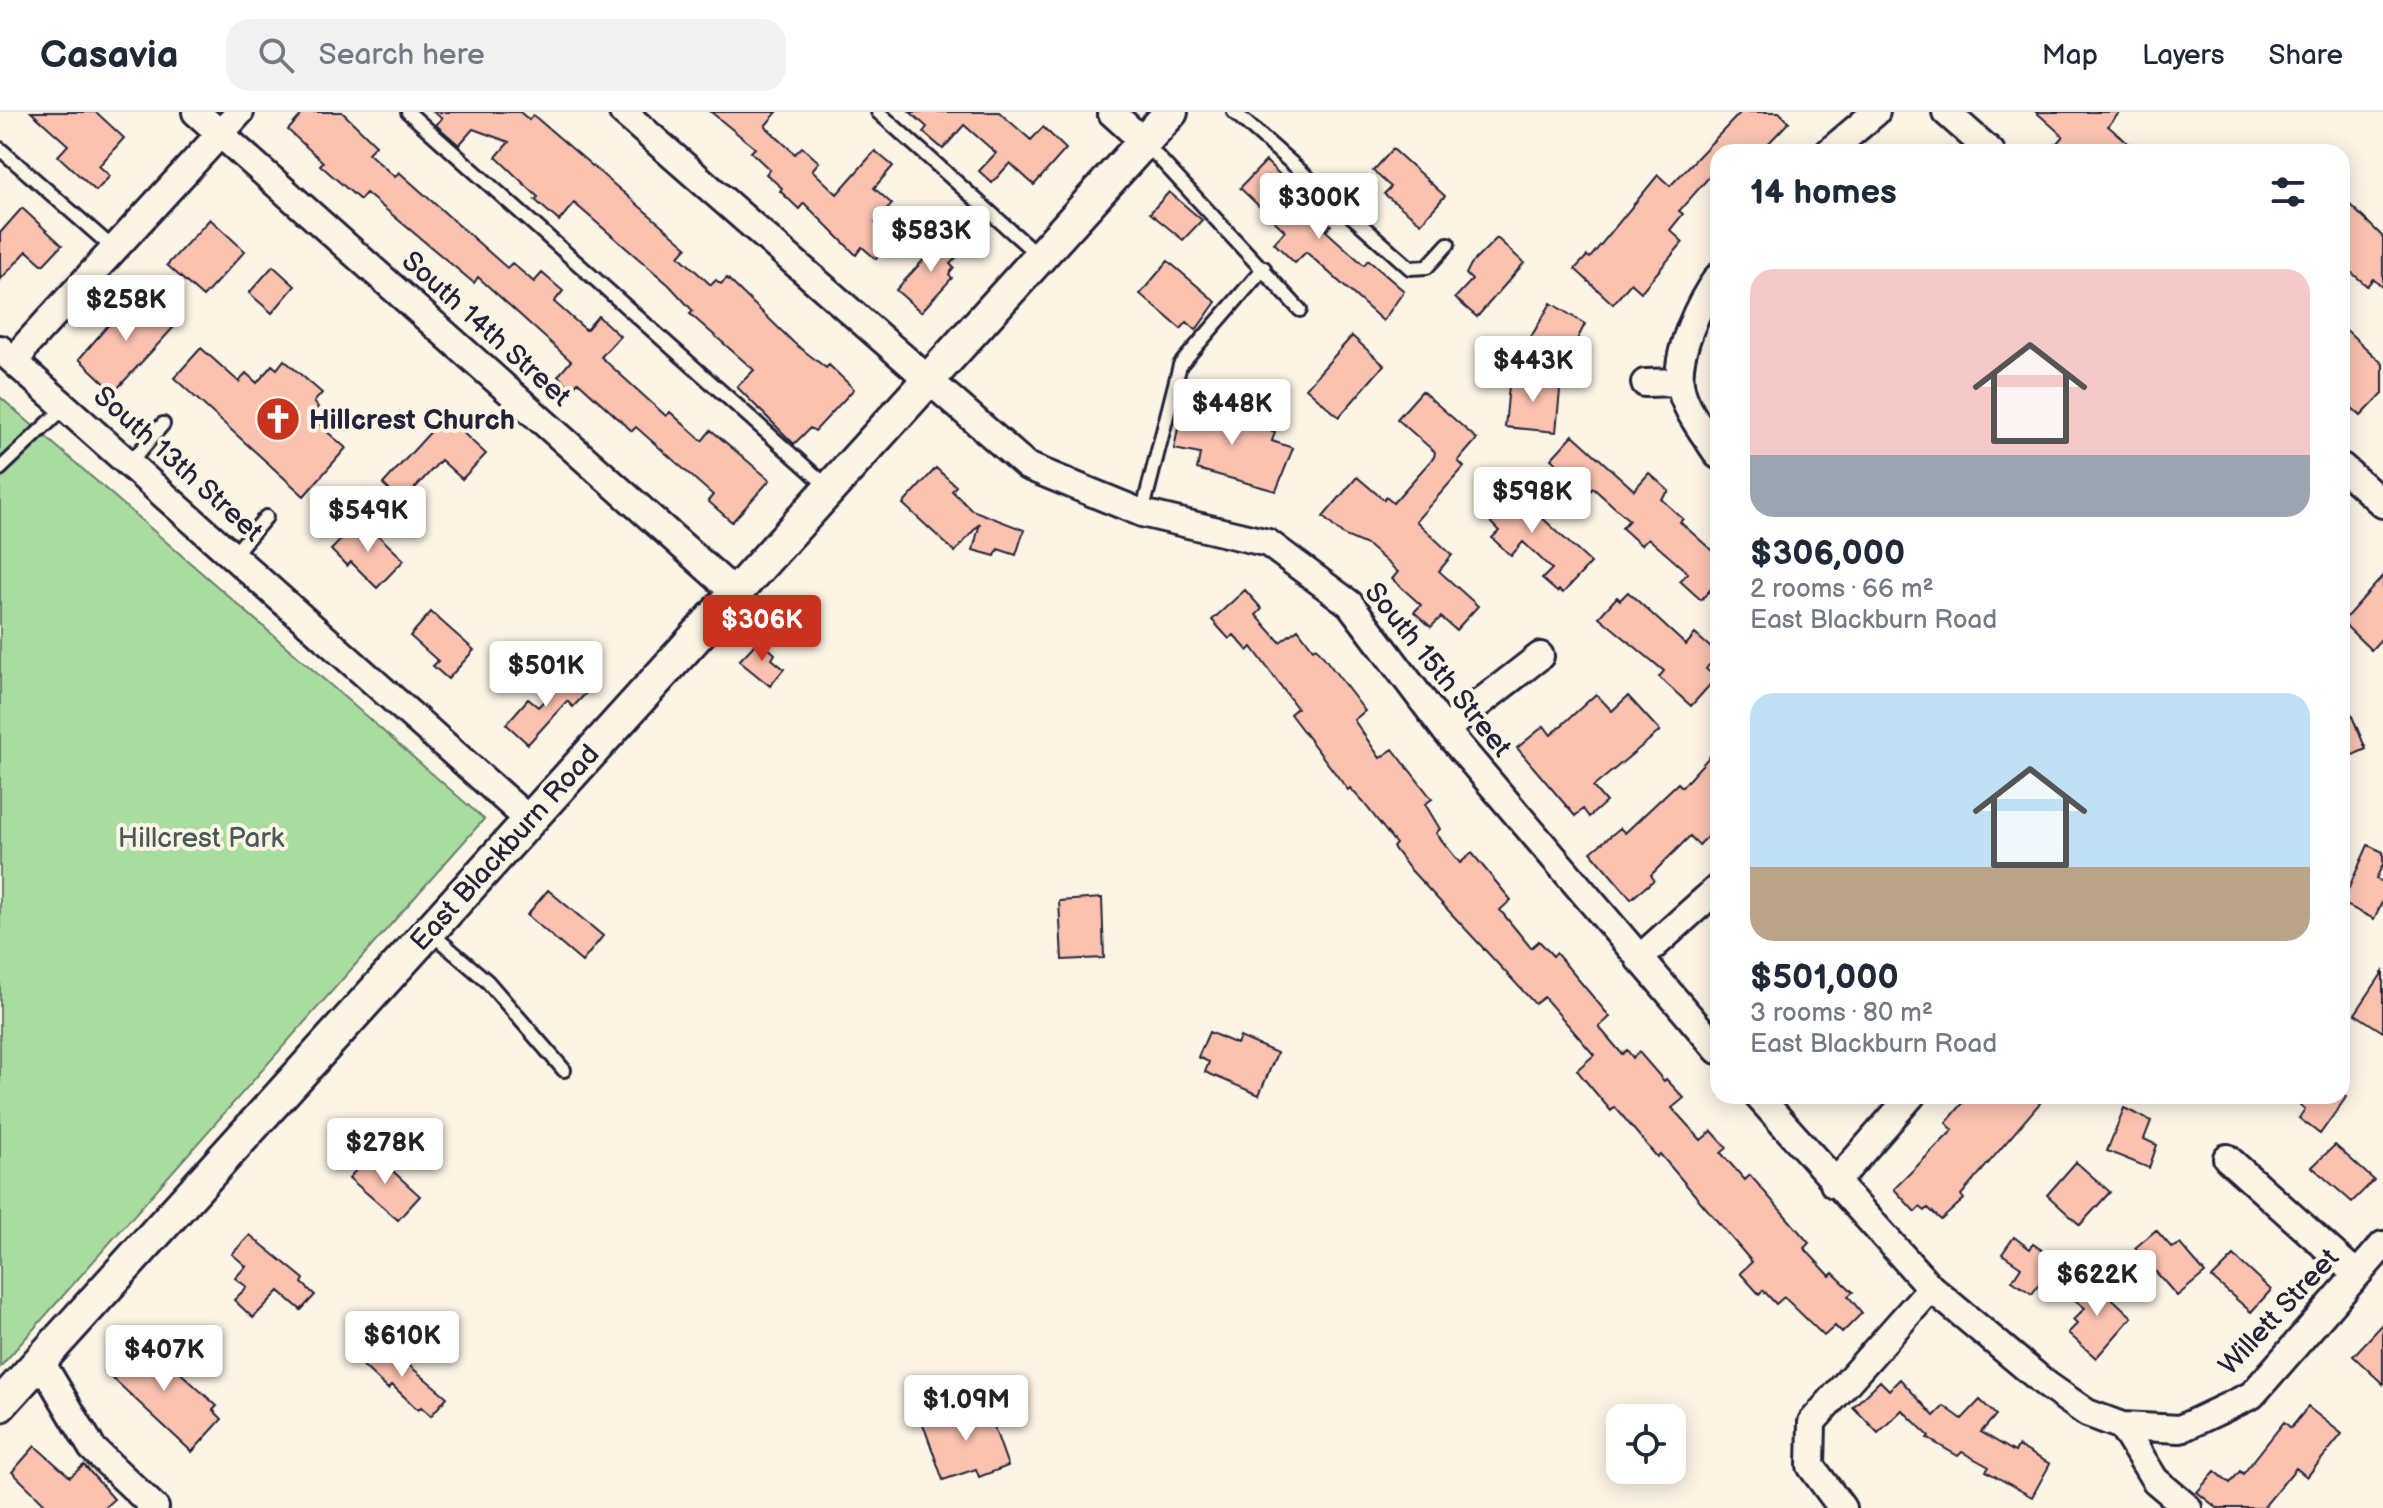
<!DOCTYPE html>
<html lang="en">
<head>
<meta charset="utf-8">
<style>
  body { margin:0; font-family:"Balsamiq Sans",sans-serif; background:#f2f2f3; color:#1f2937; height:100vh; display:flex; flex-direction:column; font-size:30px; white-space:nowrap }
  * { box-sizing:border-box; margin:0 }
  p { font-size:26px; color:#747a83 }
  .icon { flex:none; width:44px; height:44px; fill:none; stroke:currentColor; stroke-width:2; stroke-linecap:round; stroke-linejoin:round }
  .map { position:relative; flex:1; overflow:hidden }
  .side { position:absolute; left:1710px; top:32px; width:640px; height:960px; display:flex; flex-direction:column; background:#fff; border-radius:24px; box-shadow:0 4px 20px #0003 }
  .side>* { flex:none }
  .controls { position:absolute; left:1606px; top:1292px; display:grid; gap:16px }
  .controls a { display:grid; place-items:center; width:80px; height:80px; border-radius:16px; background:#fff; box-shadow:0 4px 20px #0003; font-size:40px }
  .price { position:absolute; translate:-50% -68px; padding:0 18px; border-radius:8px; background:#fff; color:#222; font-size:26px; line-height:52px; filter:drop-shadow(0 2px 4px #0008) }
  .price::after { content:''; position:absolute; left:50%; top:48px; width:24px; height:18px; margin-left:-12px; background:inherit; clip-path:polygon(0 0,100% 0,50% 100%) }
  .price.selected { background:#c8321e; color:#fff }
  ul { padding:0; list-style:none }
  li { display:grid; align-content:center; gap:16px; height:424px; padding:0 40px }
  li span { display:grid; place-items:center; height:248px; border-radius:24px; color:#555 }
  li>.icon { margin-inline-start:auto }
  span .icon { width:144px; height:144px; fill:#fffc; stroke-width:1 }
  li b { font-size:34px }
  h2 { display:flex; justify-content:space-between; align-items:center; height:96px; padding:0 40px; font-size:34px }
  header { display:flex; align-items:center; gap:48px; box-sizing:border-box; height:112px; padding:0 40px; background:#fff; border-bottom:2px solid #e0e1e3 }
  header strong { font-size:38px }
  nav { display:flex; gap:44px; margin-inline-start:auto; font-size:28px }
  .search { width:560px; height:72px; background:#f2f2f3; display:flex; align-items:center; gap:20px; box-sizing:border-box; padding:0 28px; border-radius:24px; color:#747a83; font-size:30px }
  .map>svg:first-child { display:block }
  .green { fill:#a9dd9f; stroke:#66806d; stroke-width:2 }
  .building { fill:#fbc2b0; stroke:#22223b; stroke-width:2 }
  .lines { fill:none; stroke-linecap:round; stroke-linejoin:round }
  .service-casing { stroke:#22223b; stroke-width:18 }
  .minor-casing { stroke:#22223b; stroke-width:32 }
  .tertiary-casing { stroke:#22223b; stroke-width:38 }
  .service { stroke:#fcf5e5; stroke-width:12 }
  .minor { stroke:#fcf5e5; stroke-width:26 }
  .tertiary { stroke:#fcf5e5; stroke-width:32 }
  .labels { text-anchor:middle; stroke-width:8; stroke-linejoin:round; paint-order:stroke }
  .street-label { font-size:28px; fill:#22223b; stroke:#fcf5e5 }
  .poi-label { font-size:28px; font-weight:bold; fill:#22223b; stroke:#fcf5e5; text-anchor:start }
  .park-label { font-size:28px; fill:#4a5a59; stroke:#fcf5e5 }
</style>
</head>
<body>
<header>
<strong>Casavia</strong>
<div class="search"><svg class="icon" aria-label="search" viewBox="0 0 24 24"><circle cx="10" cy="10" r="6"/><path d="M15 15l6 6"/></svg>Search here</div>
<nav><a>Map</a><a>Layers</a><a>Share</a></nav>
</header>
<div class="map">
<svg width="2383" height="1396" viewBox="0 0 2383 1396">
  <rect width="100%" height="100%" fill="#fcf5e5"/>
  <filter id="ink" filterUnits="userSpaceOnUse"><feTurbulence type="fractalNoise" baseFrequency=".0125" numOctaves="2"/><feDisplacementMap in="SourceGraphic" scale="16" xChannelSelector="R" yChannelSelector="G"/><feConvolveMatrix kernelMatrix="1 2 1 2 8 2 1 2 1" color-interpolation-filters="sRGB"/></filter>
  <g filter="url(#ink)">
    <path class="green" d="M0,285L484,707L0,1255Z"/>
    <path class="building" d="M31,0H96L124,26L99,54L110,64L96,79L58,44L68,33Z
      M304,0H342L376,33L368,41L395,65L399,60L507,156L512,151L534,170L542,161L563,179L554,190L586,218L598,204L620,224L601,245L666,304L670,300L702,329L711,318L770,368L732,410L708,389L713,383L636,315L632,319L578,270L572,277L558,264L571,249L478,165L474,171L366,81L360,88L320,53L323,50L288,18Z
      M433,0H520L529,8L533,3L687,135L679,144L711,173L716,168L721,172L727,166L794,231L826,256L829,253L854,277L815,319L810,316L794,332L737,275L754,258L690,202L693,199L669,173L574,91L559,109L535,88L538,85L496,45L509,30L473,17L459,33L436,13L442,6Z
      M711,0H777L765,14L795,42L802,35L819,50L812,58L837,82L875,39L893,54L874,76L892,92L875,111L893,127L876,147L862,135L856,143L804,91L799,97L780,79L782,76L766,62L770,58L751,40L755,36Z
      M910,0H999L1031,28L1043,15L1066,37L1034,73L1010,51L992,71L979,59L996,41L964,13L943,37L923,20L927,15Z
      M1741,0H1779L1789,10L1760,40H1718V74L1709,65L1679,99L1683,102L1670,118L1683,130L1641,180L1631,171L1613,192L1575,157L1587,144L1590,146L1658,63L1670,74Z
      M2036,0H2120L2108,14L2138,40H2049L2063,24Z
      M1393,37L1445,84L1421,111L1384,82L1391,75L1373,59Z
      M1266,49L1331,113L1326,119L1364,153L1368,148L1404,179L1383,209L1306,140L1295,151L1274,131L1285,119L1240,76Z
      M1169,80L1202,108L1183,128L1150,101Z
      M2342,85L2383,125V176L2373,167L2367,174L2342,152Z
      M22,96L62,133L43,153L27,139L0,168V121Z
      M210,107L245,139L203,185L167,153Z
      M948,121L964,137L950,152L954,156L949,162L952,166L921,200L896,178Z
      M1497,126L1524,151L1477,205L1455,186L1472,168L1466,162L1471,152Z
      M1168,149L1216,190L1196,218L1187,210L1181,217L1140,182Z
      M273,154L295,174L272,201L249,181Z
      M136,181L173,216L114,280L79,247Z
      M1551,191L1585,212L1565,251L1528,230Z
      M2342,214L2383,252V281L2361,304L2342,287Z
      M1352,224L1384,253L1339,305L1306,276Z
      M201,236L239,270L246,261L257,271L272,253L277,257L284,248L322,281L314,290L318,295L310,305L346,336L304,384L174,266Z
      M1510,263L1561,268L1556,320L1505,315Z
      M1422,279L1477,327L1458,349L1464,355L1416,409L1452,443L1439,459L1478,494L1456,518L1441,505L1431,515L1414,500L1421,493L1392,467L1398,460L1369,434L1343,423L1323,405L1357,365L1384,388L1386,385L1393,391L1434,345L1435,340L1397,307Z
      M1183,290L1212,296L1211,300L1275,320L1272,329L1293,336L1276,379L1197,357L1200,342L1174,337Z
      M445,304L486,342L462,367L441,348L402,390L383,372Z
      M1573,323L1634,378L1649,361L1669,379L1661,387L1683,407L1680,410L1718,444V486L1710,478L1701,488L1680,469L1688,461L1648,426L1641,433L1622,416L1629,408L1593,376L1589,381L1551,347Z
      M936,356L956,374L952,379L972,398L1024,418L1016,443L998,437L995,444L973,438L980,411L955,440L903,392Z
      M1496,363L1591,451L1563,481L1559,478L1557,480L1542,467L1552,457L1523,430L1511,444L1492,426L1499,419L1491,411L1497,403L1476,384Z
      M361,407L404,448L377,476L351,450L347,454L331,438Z
      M2383,464V525L2371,538L2342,510Z
      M1245,478L1262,497L1256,503L1280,530L1298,517L1313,537L1316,535L1365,599L1354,608L1380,646L1393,637L1432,687L1425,692L1440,717L1436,721L1460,751L1472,741L1511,788L1500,798L1531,836L1539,829L1553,844L1556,841L1610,905L1599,915L1622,942L1627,938L1633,946L1639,940L1664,969L1666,967L1684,986L1672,996L1701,1028L1712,1019L1727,1036L1721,1041L1745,1068L1750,1063L1809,1131L1804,1136L1830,1164L1833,1161L1853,1180L1848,1184L1862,1201L1842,1221L1835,1214L1824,1224L1784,1185L1776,1192L1763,1178L1759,1182L1740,1161L1752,1150L1660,1042L1657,1045L1615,995L1611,999L1584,967L1577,958L1594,943L1544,885L1535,892L1409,756L1393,735L1396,732L1363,690L1350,676L1348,678L1290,602L1297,596L1252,535L1248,539L1234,523L1229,527L1212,508Z
      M1628,480L1686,533L1695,522L1718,542L1706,557L1716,566L1691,594L1659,565L1664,559L1599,505L1617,485L1620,488Z
      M431,500L474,538L448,567L433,554L438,549L410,524Z
      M759,528L775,542L772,547L784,557L770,574L739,549Z
      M572,560L583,570L580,574L587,580L573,595L567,589L528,632L506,612L528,587L538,595Z
      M2342,581L2366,637L2342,648Z
      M1596,582L1612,599L1628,584L1660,619L1593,675L1606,690L1589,705L1583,697L1575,704L1517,636L1544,614L1551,623Z
      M1718,635V714L1699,733L1690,724L1651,763L1654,768L1631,787L1591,740L1620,716L1625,721L1678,671L1682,675Z
      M2368,733L2383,740V752L2376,767L2383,770V788L2374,807L2342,791Z
      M548,778L603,824L582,850L527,803Z
      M1102,786L1104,846L1062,848L1059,789Z
      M2383,860V920L2355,902Z
      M1209,920L1237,932L1240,925L1277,941L1259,983L1205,960L1209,950L1198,945Z
      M1969,984H2046L1961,1083L1964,1087L1941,1108L1928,1096L1925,1099L1920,1095L1915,1100L1894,1077L1953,1018L1946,1011Z
      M2289,984H2347L2320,1022L2299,1006L2305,997Z
      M2124,996L2151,1009L2144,1027L2157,1033L2149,1056L2107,1039Z
      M2335,1033L2374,1068L2352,1090L2312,1055Z
      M372,1040L420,1084L398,1108L349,1066Z
      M2076,1050L2110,1080L2080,1113L2047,1083Z
      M2156,1118L2172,1136L2180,1132L2205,1161L2177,1184L2135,1136Z
      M250,1123L304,1167L302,1171L315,1183L301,1198L279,1179L253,1206L234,1188L247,1175L235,1166L246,1154L232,1142Z
      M2014,1125L2030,1137L2033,1132L2056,1148L2032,1182L2012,1169L2021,1155L2002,1142Z
      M2234,1144L2271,1178L2251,1200L2212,1166Z
      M2088,1164L2132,1205L2096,1246L2068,1221L2077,1212L2073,1208L2085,1196L2070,1184Z
      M2383,1212V1272L2353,1244Z
      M134,1228L141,1234L145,1229L217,1294L213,1298L222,1307L192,1340L105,1259L109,1254L106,1251L120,1235L124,1239Z
      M374,1229L396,1249L399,1245L447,1285L431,1304L421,1295L418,1298L392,1273L388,1277L357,1248Z
      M1900,1267L1934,1304L1944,1294L1962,1307L1980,1288L1996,1303L1981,1320L2015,1340L2018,1334L2050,1352L2032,1385L1986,1359L1989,1355L1962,1340L1958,1344L1927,1326L1929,1324L1902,1298L1878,1321L1853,1295L1880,1269L1889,1278Z
      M985,1290L1008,1354L979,1365L976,1357L943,1368L923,1312Z
      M2308,1295L2342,1322L2307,1365L2296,1356L2263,1396H2217L2197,1380L2215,1359L2230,1371L2240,1359L2243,1362L2284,1310L2291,1316Z
      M35,1334L70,1365L84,1353L114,1387L104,1396H49L12,1360Z"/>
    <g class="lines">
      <g class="service-casing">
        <path id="service" d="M408,0L828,375
          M878,0L1040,145
          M1234,0L1410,156L1427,155L1448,132
          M1144,30L1300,198
          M0,37L114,137
          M131,350L163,312
          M0,357L66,294
          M1142,401L1180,253L1264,156
          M234,442L266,405
          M431,821L487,869L564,958"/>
      </g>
      <g class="minor-casing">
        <path id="minor" d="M196,0L734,480
          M623,0L1027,354L1142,401L1268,431L1350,492L1445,618L1718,938
          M1111,0L1144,30
          M1946,0L1991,40
          M1829,40L1876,0
          M1718,165C1700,189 1676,240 1680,271C1683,296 1705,322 1718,343
          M0,237L529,708
          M16,251L26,233L240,0
          M1645,271L1680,270
          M2342,355L2383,392
          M1445,618L1540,544
          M1639,847L1718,776
          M1758,984L1931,1176L2047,1273L2087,1301L2122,1314L2180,1317L2252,1283L2383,1133
          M2227,1046L2356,1162
          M1834,1072L1911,984
          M40,1248L92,1336L155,1396
          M2122,1314L2155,1368L2188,1396
          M1842,1396L1811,1354L1812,1310L1931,1176"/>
      </g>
      <g class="tertiary-casing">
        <path id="tertiary" d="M0,1293L1171,0"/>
      </g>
      <use href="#service" class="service"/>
      <use href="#minor" class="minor"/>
      <use href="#tertiary" class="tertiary"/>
    </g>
  </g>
  <defs>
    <g id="church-disc" transform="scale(2.3)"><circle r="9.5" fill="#c8321e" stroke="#fcf5e5"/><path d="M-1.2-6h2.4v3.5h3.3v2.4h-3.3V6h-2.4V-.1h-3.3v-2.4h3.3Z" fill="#fff"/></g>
  </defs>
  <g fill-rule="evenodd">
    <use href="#church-disc" x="278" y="307"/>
  </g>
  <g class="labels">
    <g class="street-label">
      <text transform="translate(487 216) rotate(42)" y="10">South 14th Street</text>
      <text transform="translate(179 351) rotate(42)" y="10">South 13th Street</text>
      <text transform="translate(1439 557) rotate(51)" y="10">South 15th Street</text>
      <text transform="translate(504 735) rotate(-48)" y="10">East Blackburn Road</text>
      <text transform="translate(2278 1199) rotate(-47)" y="10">Willett Street</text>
    </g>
    <g class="poi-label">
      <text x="309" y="317">Hillcrest Church</text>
    </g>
    <g class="park-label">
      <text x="201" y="735">Hillcrest Park</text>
    </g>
  </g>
</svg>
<div class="controls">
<a><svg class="icon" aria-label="locate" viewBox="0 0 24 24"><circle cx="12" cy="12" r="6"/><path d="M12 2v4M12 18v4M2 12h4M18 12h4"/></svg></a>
</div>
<b class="price" style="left:1319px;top:129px">$300K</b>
<b class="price" style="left:931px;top:162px">$583K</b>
<b class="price" style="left:126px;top:231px">$258K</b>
<b class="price" style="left:1533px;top:292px">$443K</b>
<b class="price" style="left:1232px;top:335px">$448K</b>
<b class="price" style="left:1532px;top:423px">$598K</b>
<b class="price" style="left:368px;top:442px">$549K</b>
<b class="price selected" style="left:762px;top:551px">$306K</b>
<b class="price" style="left:546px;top:597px">$501K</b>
<b class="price" style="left:385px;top:1074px">$278K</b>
<b class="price" style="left:2097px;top:1206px">$622K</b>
<b class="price" style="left:402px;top:1267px">$610K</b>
<b class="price" style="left:164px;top:1281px">$407K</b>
<b class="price" style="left:966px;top:1331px">$1.09M</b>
<section class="side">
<h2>14 homes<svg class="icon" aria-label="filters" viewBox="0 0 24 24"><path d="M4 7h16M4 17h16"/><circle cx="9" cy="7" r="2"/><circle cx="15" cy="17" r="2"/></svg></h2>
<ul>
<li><span style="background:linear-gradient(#f6c9c9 75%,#9aa5b1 0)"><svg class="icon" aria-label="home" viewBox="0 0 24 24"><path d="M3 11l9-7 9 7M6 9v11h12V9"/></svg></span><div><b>$306,000</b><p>2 rooms · 66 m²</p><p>East Blackburn Road</p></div></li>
<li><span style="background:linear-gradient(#bfe0f5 70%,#b9a48a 0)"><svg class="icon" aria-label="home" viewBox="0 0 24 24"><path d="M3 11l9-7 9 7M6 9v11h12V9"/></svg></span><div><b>$501,000</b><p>3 rooms · 80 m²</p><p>East Blackburn Road</p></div></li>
</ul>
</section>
</div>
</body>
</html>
